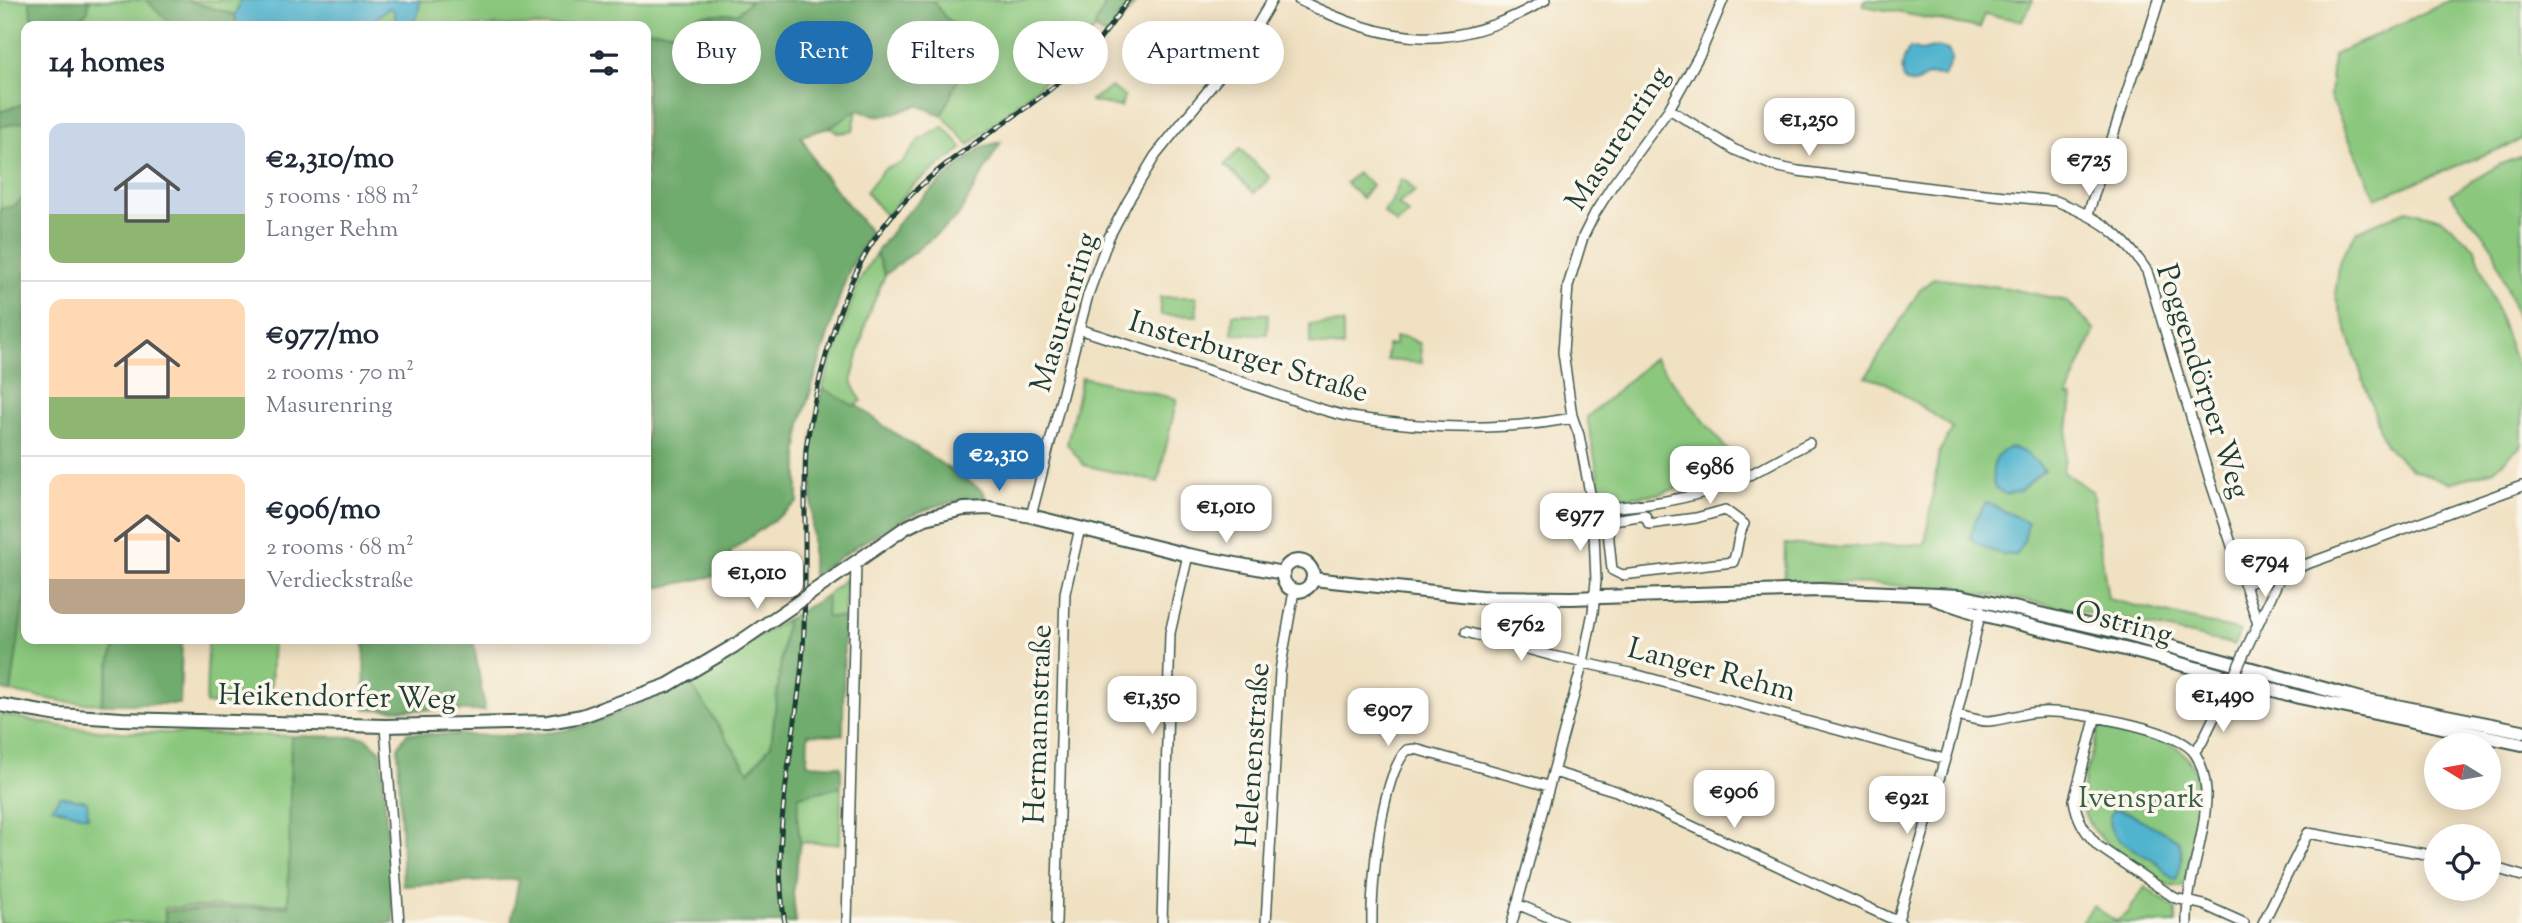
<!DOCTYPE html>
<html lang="en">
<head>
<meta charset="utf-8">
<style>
  body { margin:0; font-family:"Sorts Mill Goudy",serif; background:#f6f6f7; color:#1f2937; height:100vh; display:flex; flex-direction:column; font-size:26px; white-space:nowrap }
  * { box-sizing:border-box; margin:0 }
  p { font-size:23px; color:#747a83 }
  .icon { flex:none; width:38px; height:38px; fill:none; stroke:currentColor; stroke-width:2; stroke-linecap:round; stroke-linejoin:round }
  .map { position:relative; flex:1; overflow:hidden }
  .drawer { position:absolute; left:21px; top:21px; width:630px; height:623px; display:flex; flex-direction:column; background:#fff; border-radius:14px; box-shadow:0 4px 18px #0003 }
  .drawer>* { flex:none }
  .guide { position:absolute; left:672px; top:21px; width:665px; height:63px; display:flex; gap:14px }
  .needle { width:46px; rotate:281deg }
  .tools { position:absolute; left:2424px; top:733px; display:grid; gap:14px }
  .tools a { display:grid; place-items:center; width:77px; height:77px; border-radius:50%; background:#fff; box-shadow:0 4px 18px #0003; font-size:35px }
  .price { position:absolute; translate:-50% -60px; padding:0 16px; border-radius:14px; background:#fff; color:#222; font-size:23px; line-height:46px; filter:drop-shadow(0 2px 4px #0008) }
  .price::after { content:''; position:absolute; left:50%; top:42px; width:21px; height:16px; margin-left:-10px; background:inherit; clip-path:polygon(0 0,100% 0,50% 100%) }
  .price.current { background:#1f6fb2; color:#fff }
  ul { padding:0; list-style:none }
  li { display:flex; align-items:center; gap:21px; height:175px; padding:0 28px }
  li+li { border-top:2px solid #e0e1e3 }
  li span { display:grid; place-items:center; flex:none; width:196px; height:140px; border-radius:14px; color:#555 }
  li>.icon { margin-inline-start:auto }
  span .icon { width:84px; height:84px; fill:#fffc; stroke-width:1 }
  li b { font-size:30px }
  h2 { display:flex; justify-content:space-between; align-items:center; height:84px; padding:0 28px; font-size:30px }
  .tag { padding:0 24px; border-radius:32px; background:#fff; box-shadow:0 4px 18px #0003; font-size:24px; line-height:63px }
  .tag.current { background:#1f6fb2; color:#fff }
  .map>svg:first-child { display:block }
  .green { fill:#8bc87e; stroke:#558259; stroke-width:2 }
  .forest { fill:#70ac6d; stroke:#487450; stroke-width:2 }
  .water { fill:#51b4cf; stroke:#387882; stroke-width:2 }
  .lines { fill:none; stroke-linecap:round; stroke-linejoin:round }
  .street-casing { stroke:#3e5649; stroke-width:12 }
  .secondary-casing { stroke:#3e5649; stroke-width:16 }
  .street { stroke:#fff; stroke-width:9 }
  .secondary { stroke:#fff; stroke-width:12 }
  .rail-casing { stroke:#1f3d34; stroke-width:5 }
  .rail { stroke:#fbf7ec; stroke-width:2.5; stroke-dasharray:8; stroke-linecap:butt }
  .street-bridge-casing { stroke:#3e5649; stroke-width:12; stroke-linecap:butt }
  .secondary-bridge-casing { stroke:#3e5649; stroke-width:16; stroke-linecap:butt }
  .street-bridge { stroke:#fff; stroke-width:9 }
  .secondary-bridge { stroke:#fff; stroke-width:12 }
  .labels { text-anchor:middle; stroke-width:7; stroke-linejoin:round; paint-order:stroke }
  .street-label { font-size:30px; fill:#1f3d34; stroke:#fbf7ec }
  .park-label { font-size:30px; fill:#3a6046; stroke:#fbf7ec }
</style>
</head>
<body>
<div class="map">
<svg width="2522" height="923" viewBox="0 0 2522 923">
  <rect width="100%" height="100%" fill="#fbf7ec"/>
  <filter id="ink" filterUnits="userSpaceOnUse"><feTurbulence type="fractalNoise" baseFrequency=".0143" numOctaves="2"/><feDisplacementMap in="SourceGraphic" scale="14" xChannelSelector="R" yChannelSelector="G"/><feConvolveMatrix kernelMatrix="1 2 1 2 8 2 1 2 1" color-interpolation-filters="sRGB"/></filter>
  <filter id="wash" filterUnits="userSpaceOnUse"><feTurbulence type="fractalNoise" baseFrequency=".00686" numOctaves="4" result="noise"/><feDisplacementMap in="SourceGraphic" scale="28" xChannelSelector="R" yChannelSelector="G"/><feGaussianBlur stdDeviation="1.57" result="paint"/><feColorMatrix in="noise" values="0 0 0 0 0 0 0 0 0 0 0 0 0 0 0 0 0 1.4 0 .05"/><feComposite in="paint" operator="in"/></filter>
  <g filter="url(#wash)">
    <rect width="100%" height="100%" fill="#f0e1c2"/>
    <path class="green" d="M0,0H30L35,26H26V639H116L101,704L66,702L11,692L19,634L0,655Z
      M52,0H1108L1096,23L1095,29L1077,50L1039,86L969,145L942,115L905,56L857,110L853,131L837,133L831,127L801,136L818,168L871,233L850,268L841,292L801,422L798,448V502L731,551L729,573L646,590V26H56Z
      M1864,0H2033L2022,21L1984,14L1980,28L1864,6Z
      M2451,0H2522V140L2376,198L2330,97L2333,55Z
      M1111,87L1124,96L1121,107L1090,101Z
      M944,127L963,148L912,186L886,216L866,192L884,169L902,163L919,140Z
      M1240,149L1270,178L1254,193L1225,165Z
      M2522,156V331L2492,245L2450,194L2501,164Z
      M1357,173L1372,185L1362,198L1346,183Z
      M1401,179L1407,182L1415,191L1398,204L1409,214L1397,224L1383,212L1391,203Z
      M2407,210L2442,219L2475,248L2522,381V445L2494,470L2450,483L2411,469L2385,445L2335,295L2340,260L2357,231Z
      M876,253L885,275L867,318L852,379L855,390L862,401L854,406L822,388L859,281Z
      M1934,278L2007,288L2067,301L2095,330L2067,396L2072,397L2063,472L2092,491L2108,599L2240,631L2234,645C2084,609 1940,577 1784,584L1785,544L1833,547L1925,544L1939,452L1953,428L1886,383L1866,377L1920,290Z
      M1160,297H1196L1197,316L1161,315Z
      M1233,314H1268L1267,334H1232Z
      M1343,323V347L1310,344V324Z
      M1395,337H1407L1420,344L1422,363L1387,360V345H1395Z
      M1654,358L1741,467L1711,479L1658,494L1607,499L1602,496L1587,417Z
      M1082,377L1177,399L1158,482L1084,465L1067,444Z
      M846,578L844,618L826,617L827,595Z
      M786,620L771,745L749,773L688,680Z
      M208,639H273L270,705L206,704Z
      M0,714L65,727L123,732L291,736L289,904L164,908L166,923H0Z
      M2100,725C2123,731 2152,733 2173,745C2217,770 2194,847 2184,886L2180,887L2169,886C2141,867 2082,838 2082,800C2081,781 2095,745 2100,725Z
      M841,787L840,844L800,842L797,817L799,796Z
      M2145,887L2176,909V923H2081L2093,906L2116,921L2127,914Z"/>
    <path class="forest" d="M29,0H89L88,11L73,26H34Z
      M146,0H186L235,15L236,26H173Z
      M751,0H933L944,16L954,24L965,63L942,115L917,105C892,115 883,120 857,110L831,127L801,136L818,168L871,233L850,268L841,292L801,422L798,448V502L731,551L729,573L646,590V30L673,32L700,15L738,13Z
      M1108,0H1138L1108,37L1095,29L1096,23Z
      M26,103V121L0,127V112Z
      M1001,142L957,218L885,275L876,253L901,219L929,192L981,147Z
      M26,196V586L11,692L0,689V209L14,206Z
      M822,388L854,406L857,405L884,426L983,491L986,498C913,501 871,538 812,576V443Z
      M827,595L826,617L844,618L843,735L808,734L807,764L841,766V787L799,796L797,817L800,842L793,893L796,923H511L519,879L403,886L398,747L407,733C461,735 539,741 590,724C621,714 657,694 688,680L749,772L771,745L786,620Z
      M116,639H182L180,704H101Z
      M364,639H473L485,711L365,709Z
      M291,736L365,737L381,751L394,923H166L165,911L288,906Z"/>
    <path class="water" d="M241,0H420L418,14L411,26H394L396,20L394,10L388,8L368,26H237L235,15Z
      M1937,47L1948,50L1952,58L1944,77C1940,76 1936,75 1932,75C1920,77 1917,88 1904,81C1901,68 1902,59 1910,48L1921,51Z
      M2008,448C2025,449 2033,458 2044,470L2020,491L2006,495L1994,487C1991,470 1992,457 2008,448Z
      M1986,502L2028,523L2025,538L2017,555C1997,555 1986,550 1970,538L1976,519Z
      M60,796L87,801L88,817L52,807Z
      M2118,810L2129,813L2178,840C2185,853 2181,868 2176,880C2167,877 2163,867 2155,862C2140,851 2096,836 2113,811Z"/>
  </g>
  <g filter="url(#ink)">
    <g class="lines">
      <g class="street-casing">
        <path id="street" d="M1299,0C1390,45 1454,54 1545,0
          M1669,109L1735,150L1774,166L1798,171L1954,191L2056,201C2099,218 2121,232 2147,271L2210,480L2258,624
          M2088,214L2133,73L2139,64L2159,0
          M1079,329C1134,347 1190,364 1245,383C1282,395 1318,411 1357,418C1427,429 1503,431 1573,418
          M1593,509C1643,506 1690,500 1737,481C1761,470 1785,455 1809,443
          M1725,510L1744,524C1736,539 1739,547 1733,562L1622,575L1612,570L1607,521L1645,515L1649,524L1696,518Z
          M1031,516L1088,295L1109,237L1128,201L1155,156L1248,41L1272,0
          M2244,584L2282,573
          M1466,632L1553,656L1634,674L1944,759
          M2247,647L2282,573L2522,486
          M1957,715C1967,717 1978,721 1988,721C2006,720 2023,712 2041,712C2071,710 2174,728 2193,751C2202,762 2205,778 2206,791C2207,837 2186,878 2187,923
          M2095,719L2074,800C2077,819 2085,832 2098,846L2175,898L2204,905L2244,923
          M385,726L399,923
          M2194,752L2202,742L2224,697
          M1554,772L1616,791L1901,923
          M2488,866L2522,876
          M1517,904L1562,923
          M847,923L856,562
          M1056,923L1065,593L1080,528
          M1162,923L1170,633L1188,555
          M1266,923L1280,671L1294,591
          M1372,923C1371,885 1381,776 1407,750L1415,749L1548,786
          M1512,923L1583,662L1593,612L1596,581L1593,509L1579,435L1572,416L1563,352L1568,286L1583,237L1595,213L1612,186L1669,109L1701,52L1723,0
          M1897,923L1952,735L1981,611
          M2263,923L2308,833L2436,856"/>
      </g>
      <g class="secondary-casing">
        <path id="secondary" d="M1283 576a15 15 0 1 1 30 0a15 15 0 1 1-30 0Z
          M1313,579L1480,597L1571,598L1819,590L1961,596L2114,631L2361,699L2522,731
          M811,593L905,528L925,518L964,509L989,508L1031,516L1188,555L1283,573
          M1935,599L1980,614L2145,654L2299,697L2522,744
          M0,705L59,715L122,719L385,726L548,722L582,716L668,685L734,646L797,603"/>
      </g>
      <use href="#street" class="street"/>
      <use href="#secondary" class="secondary"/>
      <g class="rail-casing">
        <path id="rail" d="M785,923C770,835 794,750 802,663C808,592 803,520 806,449C811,413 819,379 829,345C851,270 877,219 940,169C984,134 1035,106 1076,67C1096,47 1112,24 1128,0"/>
      </g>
      <use href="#rail" class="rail"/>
      <g class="street-bridge-casing">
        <path id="street-bridge" d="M2224,697L2247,647"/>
      </g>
      <g class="secondary-bridge-casing">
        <path id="secondary-bridge" d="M797,603L811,593"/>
      </g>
      <use href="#street-bridge" class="street-bridge"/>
      <use href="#secondary-bridge" class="secondary-bridge"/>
    </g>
  </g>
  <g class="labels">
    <g class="street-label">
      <text transform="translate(1617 138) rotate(-57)" y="10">Masurenring</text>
      <text transform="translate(1063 312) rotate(-73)" y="10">Masurenring</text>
      <text transform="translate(1249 356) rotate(17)" y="10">Insterburger Straße</text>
      <text transform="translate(2204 381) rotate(72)" y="10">Poggendörper Weg</text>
      <text transform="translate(2124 622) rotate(15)" y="10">Ostring</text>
      <text transform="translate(1712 669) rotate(15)" y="10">Langer Rehm</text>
      <text transform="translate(337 696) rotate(1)" y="10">Heikendorfer Weg</text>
      <text transform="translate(1037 724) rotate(-88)" y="10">Hermannstraße</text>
      <text transform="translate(1252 755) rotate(-86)" y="10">Helenenstraße</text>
    </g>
    <g class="park-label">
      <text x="2141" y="807">Ivenspark</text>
    </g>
  </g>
</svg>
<div class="tools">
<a><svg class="needle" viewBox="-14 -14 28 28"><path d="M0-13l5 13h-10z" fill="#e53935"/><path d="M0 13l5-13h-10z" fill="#747a83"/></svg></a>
<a><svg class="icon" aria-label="locate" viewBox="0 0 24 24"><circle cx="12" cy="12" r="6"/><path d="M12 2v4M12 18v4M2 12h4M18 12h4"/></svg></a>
</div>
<b class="price" style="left:1809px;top:158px">€1,250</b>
<b class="price" style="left:2089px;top:198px">€725</b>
<b class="price current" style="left:999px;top:493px">€2,310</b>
<b class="price" style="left:1710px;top:506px">€986</b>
<b class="price" style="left:1226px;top:545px">€1,010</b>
<b class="price" style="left:1580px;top:553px">€977</b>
<b class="price" style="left:2265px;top:599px">€794</b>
<b class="price" style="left:757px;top:611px">€1,010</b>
<b class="price" style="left:1521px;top:663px">€762</b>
<b class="price" style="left:2223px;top:734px">€1,490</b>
<b class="price" style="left:1152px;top:736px">€1,350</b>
<b class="price" style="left:1388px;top:748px">€907</b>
<b class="price" style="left:1734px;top:830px">€906</b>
<b class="price" style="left:1907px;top:836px">€921</b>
<div class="guide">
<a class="tag">Buy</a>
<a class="tag current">Rent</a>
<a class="tag">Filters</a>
<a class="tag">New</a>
<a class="tag">Apartment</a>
</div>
<section class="drawer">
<h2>14 homes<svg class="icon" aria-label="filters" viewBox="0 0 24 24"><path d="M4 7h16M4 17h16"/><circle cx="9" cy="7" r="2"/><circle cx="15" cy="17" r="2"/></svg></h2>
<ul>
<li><span style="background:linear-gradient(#c9d6e8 65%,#8fb573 0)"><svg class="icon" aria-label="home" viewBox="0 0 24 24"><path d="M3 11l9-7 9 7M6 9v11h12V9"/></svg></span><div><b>€2,310/mo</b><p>5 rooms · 188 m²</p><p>Langer Rehm</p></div></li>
<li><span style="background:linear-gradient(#ffd9b3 70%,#8fb573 0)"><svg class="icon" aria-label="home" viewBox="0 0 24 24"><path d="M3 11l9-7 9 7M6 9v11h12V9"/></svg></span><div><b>€977/mo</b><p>2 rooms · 70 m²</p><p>Masurenring</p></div></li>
<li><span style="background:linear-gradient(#ffd9b3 75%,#b9a48a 0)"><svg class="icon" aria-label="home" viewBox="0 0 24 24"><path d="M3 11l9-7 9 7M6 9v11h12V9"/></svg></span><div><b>€906/mo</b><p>2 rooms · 68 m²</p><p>Verdieckstraße</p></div></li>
</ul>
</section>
</div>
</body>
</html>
